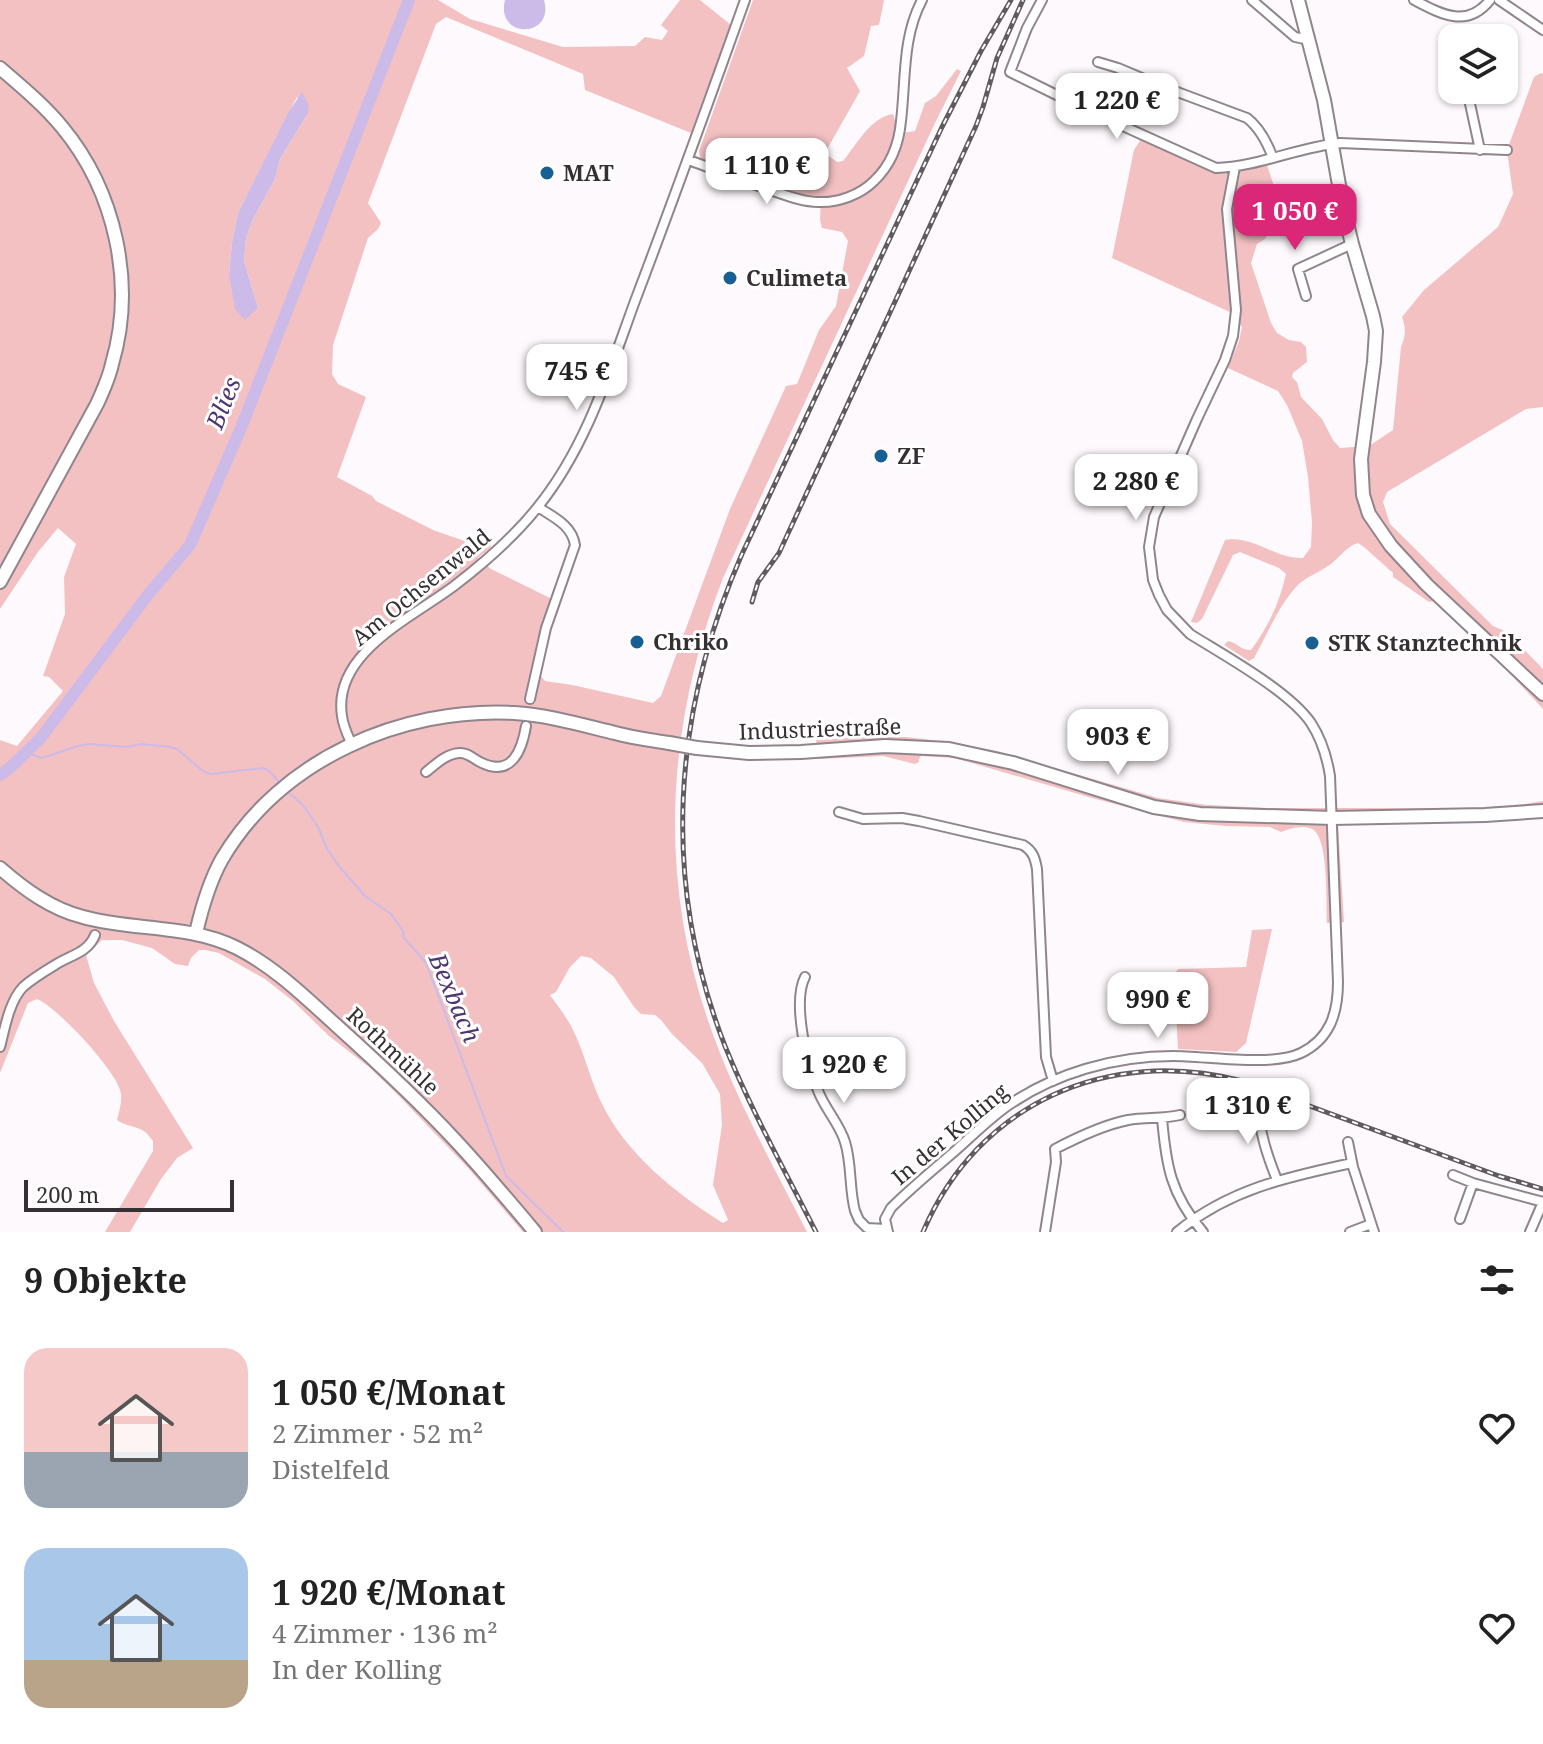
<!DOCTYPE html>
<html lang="de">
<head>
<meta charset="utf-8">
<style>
  body { margin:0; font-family:"Noto Serif",serif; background:#f2f2f2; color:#222; height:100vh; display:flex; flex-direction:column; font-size:30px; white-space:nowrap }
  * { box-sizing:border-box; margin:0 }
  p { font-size:26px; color:#767676 }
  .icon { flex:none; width:44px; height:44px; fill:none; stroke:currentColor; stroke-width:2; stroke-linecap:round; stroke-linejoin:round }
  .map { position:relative; height:1232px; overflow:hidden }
  .details { display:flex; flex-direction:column; background:#fff; flex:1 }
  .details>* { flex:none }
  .buttons { position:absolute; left:1438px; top:24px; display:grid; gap:16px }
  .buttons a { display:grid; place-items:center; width:80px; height:80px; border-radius:16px; background:#fff; box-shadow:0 2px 6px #0004; font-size:40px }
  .scale { position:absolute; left:24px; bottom:20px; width:210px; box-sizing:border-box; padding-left:8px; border:4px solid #343033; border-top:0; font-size:22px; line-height:28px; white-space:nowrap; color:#343033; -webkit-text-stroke:6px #fff; paint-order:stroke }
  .price { position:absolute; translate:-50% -68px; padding:0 18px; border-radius:16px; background:#fff; color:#222; font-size:26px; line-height:52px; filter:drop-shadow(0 2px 4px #0008) }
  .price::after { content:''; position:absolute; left:50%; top:48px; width:24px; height:18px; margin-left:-12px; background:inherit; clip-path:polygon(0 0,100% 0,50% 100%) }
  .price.current { background:#db2777; color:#fff }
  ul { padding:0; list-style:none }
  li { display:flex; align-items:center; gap:24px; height:200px; padding:0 24px }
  li span { display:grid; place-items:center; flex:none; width:224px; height:160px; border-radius:24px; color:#555 }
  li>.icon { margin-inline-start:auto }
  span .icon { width:96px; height:96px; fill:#fffc; stroke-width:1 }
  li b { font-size:34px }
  h2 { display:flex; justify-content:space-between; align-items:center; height:96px; padding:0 24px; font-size:34px }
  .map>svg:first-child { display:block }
  .green { fill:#f3c1c2; fill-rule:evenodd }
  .water { fill:#ccbae8 }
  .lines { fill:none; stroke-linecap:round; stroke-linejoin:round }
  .stream { stroke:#ccbae8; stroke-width:2 }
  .river { stroke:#ccbae8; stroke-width:12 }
  .street-casing { stroke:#90858c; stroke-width:12 }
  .secondary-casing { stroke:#90858c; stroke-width:16 }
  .street { stroke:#fff; stroke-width:8 }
  .secondary { stroke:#fff; stroke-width:12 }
  .rail-casing { stroke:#5f5b5e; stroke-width:5 }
  .rail { stroke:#fff; stroke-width:2; stroke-dasharray:6; stroke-linecap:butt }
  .secondary-bridge-casing { stroke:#90858c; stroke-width:16; stroke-linecap:butt }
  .secondary-bridge { stroke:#fff; stroke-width:12 }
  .poi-dot { fill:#185f93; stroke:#fff; stroke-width:3 }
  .labels { text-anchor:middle; stroke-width:6; stroke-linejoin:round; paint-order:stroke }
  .poi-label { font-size:22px; font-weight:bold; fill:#343033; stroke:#fff; text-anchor:start }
  .street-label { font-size:22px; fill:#343033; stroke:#fff }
  .water-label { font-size:24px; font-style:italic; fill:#4f3670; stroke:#fff }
</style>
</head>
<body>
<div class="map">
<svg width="1543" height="1232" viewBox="0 0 1543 1232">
  <rect width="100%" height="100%" fill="#fef9fc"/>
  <path class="green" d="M0,0H438L470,19L563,47L635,46L645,37L662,40L668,31L661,25L680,0H700L731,25L691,133L585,90L583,74L446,17L436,24L368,203L381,223L378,229L368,238L333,345L332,374L338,384L366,397L337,477L372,496L376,501L433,530L482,547L488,542L491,544L490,548L478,558L491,569L552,599L533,667L545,681L572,685L653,703L661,696L730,509L786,386L797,384L819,330L836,306L848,241L842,232L822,228L820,220L821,198C785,197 739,174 705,161L700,157L699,151L753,0H884L879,25L871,26L864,56L847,68L860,91L825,153L837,162L843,161C857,144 871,117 893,114L895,121V134L915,131L925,103L936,96L957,69L961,71L935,123L723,578C666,726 657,879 711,1029C736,1099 773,1166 807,1232H523L469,1169L399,1096L369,1067L329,1036L293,1001L265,979L219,953L205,950H199L191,958L188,966L175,964L152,948L122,940H102L86,955L94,983L114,1021L193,1148L177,1158L161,1179L130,1232H105L153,1151V1141C150,1138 148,1134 145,1132C136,1125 126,1127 117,1120C119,1112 122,1102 121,1094C119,1073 57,1007 37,999L28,1003L0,1073V740L17,746L63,691L49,677L43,676L65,614L64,577L76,544L58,528L38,552L0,609ZM297,97L307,115L280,159L275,179L253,219L246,238L244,261L258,308L229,274L232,242L238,213ZM581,956L591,958L614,977L634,1007L641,1014L655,1015L661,1020L672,1034L702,1063L720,1094L722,1125L713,1185L728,1220L723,1223C675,1193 626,1154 601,1102C589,1077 584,1050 571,1026C565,1015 557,1005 550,995L556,992L570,967Z
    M1541,73L1543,74V407L1526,409L1387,492L1383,502L1390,524L1493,626L1507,632L1543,669V709L1502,665L1434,601L1429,602L1393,577V573L1364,547L1358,543C1345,547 1339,559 1328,566C1317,574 1305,577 1296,587C1278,607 1267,635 1254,658L1249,661L1224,645L1228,641C1238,643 1240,650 1251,650C1268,627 1280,602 1286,574L1279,568L1240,552L1233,555L1202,619L1197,623L1191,622L1225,540C1253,535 1277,560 1303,558L1311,547L1312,522L1308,477L1302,441L1287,405L1278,391L1228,368L1239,341L1242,327L1232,313L1112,258L1134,150L1141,139L1209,170L1226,174L1235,167L1267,165L1277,195L1288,199L1265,239L1257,244L1251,263L1271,323L1277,333L1289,340L1301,342L1306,347L1307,362L1293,373L1292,377L1297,382L1301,397L1322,419L1333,440L1340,448L1369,446L1393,430L1401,347C1406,335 1406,329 1402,317L1424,290L1498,227L1513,194L1507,150L1534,77Z
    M864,737H906L949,742L997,751L1158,798L1207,805L1268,808H1478L1525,804L1543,801V816L1479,822L1338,825L1344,922L1327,923C1326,904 1329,837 1312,829C1302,824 1289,829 1281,832L1270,827L1226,826L1184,822L1092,798L955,758L921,756L919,759V762L915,764L883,756L819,759L816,740Z
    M1272,929L1246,1043L1236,1052L1178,1049L1174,975L1178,969L1246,967L1252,930Z"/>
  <path class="water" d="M505,0H544C555,39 495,39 505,0Z
    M302,92L309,106L307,115L280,159L275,179L253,219L246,238L244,261L258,308L245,320L235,309L229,274L232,242L238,213L288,113Z"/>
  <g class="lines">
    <path class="stream" d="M25,752L42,758L78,746L89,744L126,747L141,744L170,747L177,749L204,772L211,774L263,768L269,771L279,782
      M289,793L303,805L318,827L327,849L338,865L365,896L391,914L403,931L404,938L426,963L506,1176L563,1232"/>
    <path class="river" d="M0,775C16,765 26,751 40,739L147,596L190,545L241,428L409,0"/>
    <g class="street-casing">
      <path id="street" d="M1042,0L1027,28L1010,72L1083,108L1216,168C1258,167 1298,147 1340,143L1507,150
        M1252,0L1295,37L1309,40
        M1414,0C1441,14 1467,29 1490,0
        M1499,0L1543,30
        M1458,33V38
        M1098,62L1118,68L1156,84L1247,118C1260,128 1267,142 1273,158
        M1467,90L1480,150
        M689,160C716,170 743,181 770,190C785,195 802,202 818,202C838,203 860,195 874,181C891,165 899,143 901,121C906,79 902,38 922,0
        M1306,296L1298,269L1352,244
        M530,699L546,628L575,545C572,525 553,517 538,507
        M352,745C348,736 343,726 342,716C332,653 413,617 454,586C484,563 513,538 537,508C586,448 609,372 635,301C673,201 709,101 745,0
        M426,772C436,764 446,754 459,753C468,752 473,759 482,763C512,777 522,750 526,726
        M839,812L863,819L902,818L919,821L1023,845C1033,851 1035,858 1037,869L1046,1057L1053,1081
        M805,977C792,1002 807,1067 819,1093C826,1110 840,1125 845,1142C852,1164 849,1189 855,1211L859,1220L867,1228L886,1229
        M0,1047C5,1028 9,1002 23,987C32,979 45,971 55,965C70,955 88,953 95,935
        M1258,1103C1259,1131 1267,1155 1277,1180
        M1162,1118C1166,1166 1171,1195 1203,1232
        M1348,1142L1353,1167L1374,1232
        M1453,1175L1473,1183L1543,1202L1530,1232
        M1460,1219L1473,1183
        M888,1232L885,1219L891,1208C911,1188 933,1170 955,1151C972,1136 988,1120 1006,1107C1054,1073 1115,1056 1173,1056C1207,1056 1272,1067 1301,1053C1330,1039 1338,1013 1338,982L1330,776C1327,757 1322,740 1311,723C1289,691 1225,656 1190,634L1167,610L1159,595L1153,580L1149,547L1154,517L1197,419L1225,360L1233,336L1236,310L1227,209L1235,167
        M1045,1232L1056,1162L1055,1149C1078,1137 1103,1125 1128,1120C1145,1117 1163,1119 1180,1115
        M1177,1232C1230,1189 1287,1177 1352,1163
        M1350,1232L1371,1224"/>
    </g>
    <g class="secondary-casing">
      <path id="secondary" d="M1298,0L1324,100L1342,202L1352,244L1373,316L1376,331L1374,362L1361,459L1363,495L1369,514L1391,546L1427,585L1543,694
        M0,68C22,87 44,105 62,127C115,191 136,283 112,364C109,378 103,391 97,404L0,582
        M697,748L749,753L801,752L885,746L949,749L1013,763L1154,807L1200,814L1332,818L1485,815L1543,811
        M0,868C24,889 51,909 83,917C133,931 189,924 237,948C275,967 306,998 337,1026C378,1063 418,1100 455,1140C483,1170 509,1201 535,1232
        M196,933C202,907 209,882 222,859C281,759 402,707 514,713C548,715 582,725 615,733C633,738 651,740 669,743"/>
    </g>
    <use href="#street" class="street"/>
    <use href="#secondary" class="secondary"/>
    <g class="rail-casing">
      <path id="rail" d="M752,602L758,582L779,553L976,126L983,107L997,58L1023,0
        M816,1232C785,1171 751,1110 725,1046C661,882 672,714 742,554L942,127L981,51L1011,0
        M923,1232C978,1103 1108,1046 1242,1081L1499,1176L1543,1189"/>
    </g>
    <use href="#rail" class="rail"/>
    <g class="secondary-bridge-casing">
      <path id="secondary-bridge" d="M669,743L697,748"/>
    </g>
    <use href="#secondary-bridge" class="secondary-bridge"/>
  </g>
  <g class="poi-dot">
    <circle cx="547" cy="173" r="8"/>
    <circle cx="730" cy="278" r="8"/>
    <circle cx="881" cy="456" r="8"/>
    <circle cx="637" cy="642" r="8"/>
    <circle cx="1312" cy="643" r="8"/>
  </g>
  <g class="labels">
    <g class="poi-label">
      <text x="563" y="181">MAT</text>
      <text x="746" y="286">Culimeta</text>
      <text x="897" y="464">ZF</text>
      <text x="653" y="650">Chriko</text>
      <text x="1328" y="651">STK Stanztechnik</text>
    </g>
    <g class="street-label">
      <text transform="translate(421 587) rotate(-39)" y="8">Am Ochsenwald</text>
      <text transform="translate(820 729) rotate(-2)" y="8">Industriestraße</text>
      <text transform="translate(393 1051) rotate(43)" y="8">Rothmühle</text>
      <text transform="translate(950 1134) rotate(-40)" y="8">In der Kolling</text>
    </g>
    <g class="water-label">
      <text transform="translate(224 403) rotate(-68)" y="8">Blies</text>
      <text transform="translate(454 998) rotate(67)" y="8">Bexbach</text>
    </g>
  </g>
</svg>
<div class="buttons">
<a><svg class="icon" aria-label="layers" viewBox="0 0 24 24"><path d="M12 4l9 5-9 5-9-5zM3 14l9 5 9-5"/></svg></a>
</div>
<div class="scale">200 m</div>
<b class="price" style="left:1117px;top:141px">1 220 €</b>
<b class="price" style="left:767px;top:206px">1 110 €</b>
<b class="price current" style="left:1295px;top:252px">1 050 €</b>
<b class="price" style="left:577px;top:412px">745 €</b>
<b class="price" style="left:1136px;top:522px">2 280 €</b>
<b class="price" style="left:1118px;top:777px">903 €</b>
<b class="price" style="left:1158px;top:1040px">990 €</b>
<b class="price" style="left:844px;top:1105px">1 920 €</b>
<b class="price" style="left:1248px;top:1146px">1 310 €</b>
</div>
<section class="details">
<h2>9 Objekte<svg class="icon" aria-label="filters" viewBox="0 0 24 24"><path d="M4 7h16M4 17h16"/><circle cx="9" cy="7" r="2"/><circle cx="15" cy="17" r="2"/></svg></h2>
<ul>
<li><span style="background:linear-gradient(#f6c9c9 65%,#9aa5b1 0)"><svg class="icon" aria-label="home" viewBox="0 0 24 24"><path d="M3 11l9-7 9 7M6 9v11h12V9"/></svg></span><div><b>1 050 €/Monat</b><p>2 Zimmer · 52 m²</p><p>Distelfeld</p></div><svg class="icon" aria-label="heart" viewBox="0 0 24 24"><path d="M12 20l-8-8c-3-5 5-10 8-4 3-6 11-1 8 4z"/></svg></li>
<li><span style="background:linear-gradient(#a9c7e8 70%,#b9a48a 0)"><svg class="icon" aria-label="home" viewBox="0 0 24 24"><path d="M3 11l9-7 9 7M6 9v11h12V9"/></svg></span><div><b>1 920 €/Monat</b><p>4 Zimmer · 136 m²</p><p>In der Kolling</p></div><svg class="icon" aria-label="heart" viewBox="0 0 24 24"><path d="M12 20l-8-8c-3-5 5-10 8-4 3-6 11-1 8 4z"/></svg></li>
</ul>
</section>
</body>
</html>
